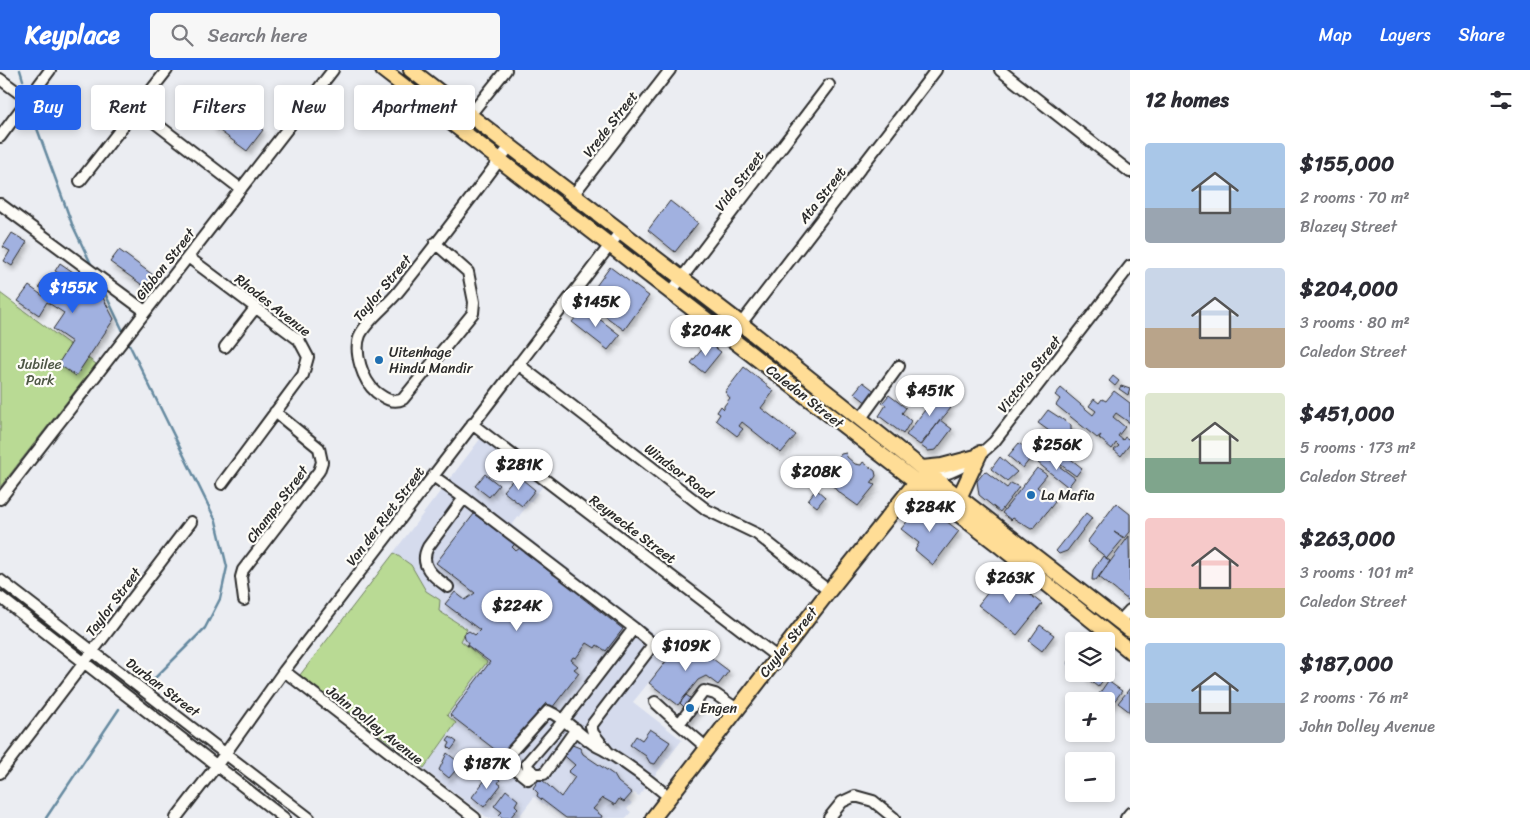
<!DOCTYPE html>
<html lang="en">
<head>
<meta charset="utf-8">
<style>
  body { margin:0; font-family:Sriracha,sans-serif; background:#f7f7f7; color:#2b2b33; height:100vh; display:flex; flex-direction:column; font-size:19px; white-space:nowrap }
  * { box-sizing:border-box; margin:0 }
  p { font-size:16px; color:#7c7c81 }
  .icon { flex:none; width:28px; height:28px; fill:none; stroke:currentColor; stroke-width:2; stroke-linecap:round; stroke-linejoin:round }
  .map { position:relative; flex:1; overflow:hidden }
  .drawer { display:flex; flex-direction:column; background:#fff; width:400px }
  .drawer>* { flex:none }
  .hud { position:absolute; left:15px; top:15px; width:475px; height:45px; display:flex; gap:10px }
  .buttons { position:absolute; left:1065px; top:562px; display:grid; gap:10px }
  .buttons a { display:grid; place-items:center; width:50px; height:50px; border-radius:5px; background:#fff; box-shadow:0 2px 8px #0003; font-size:25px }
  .price { position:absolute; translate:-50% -42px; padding:0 11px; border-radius:18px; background:#fff; color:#222; font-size:16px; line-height:32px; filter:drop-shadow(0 1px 2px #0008) }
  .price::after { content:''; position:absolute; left:50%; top:30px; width:15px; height:11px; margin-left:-8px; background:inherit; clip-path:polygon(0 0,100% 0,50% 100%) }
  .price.current { background:#2563eb; color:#fff }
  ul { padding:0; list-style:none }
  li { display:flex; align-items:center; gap:15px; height:125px; padding:0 15px }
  li span { display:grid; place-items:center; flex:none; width:140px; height:100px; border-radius:5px; color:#555 }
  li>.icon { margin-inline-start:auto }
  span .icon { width:60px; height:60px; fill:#fffc; stroke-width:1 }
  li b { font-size:21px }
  h2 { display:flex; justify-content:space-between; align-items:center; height:60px; padding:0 15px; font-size:21px }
  .pill { padding:0 18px; border-radius:5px; background:#fff; box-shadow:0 2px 8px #0003; font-size:18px; line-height:45px }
  .pill.current { background:#2563eb; color:#fff }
  header { display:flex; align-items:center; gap:30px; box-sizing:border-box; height:70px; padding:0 25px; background:#2563eb; color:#fff }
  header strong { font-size:24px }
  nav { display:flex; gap:28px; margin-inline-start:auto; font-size:18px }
  .search { width:350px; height:45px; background:#f7f7f7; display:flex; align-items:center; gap:12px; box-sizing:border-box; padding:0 18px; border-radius:5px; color:#7c7c81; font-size:19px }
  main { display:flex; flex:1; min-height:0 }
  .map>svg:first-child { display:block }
  .built { fill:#d5dbed }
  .green { fill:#b9da94; stroke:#728260 }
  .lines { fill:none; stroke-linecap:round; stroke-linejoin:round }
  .stream { stroke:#668aa0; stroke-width:2.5 }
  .building { fill:#a1b1e0; stroke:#2b2b2b; filter:url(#shadow) }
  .minor-casing { stroke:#2b2b2b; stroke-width:14 }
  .major-casing { stroke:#2b2b2b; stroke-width:18 }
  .minor { stroke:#fdfcf7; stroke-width:10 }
  .major { stroke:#ffdd96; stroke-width:14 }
  .poi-dot { fill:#1f6fb2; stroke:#fdfcf7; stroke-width:2 }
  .labels { text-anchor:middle; stroke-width:4.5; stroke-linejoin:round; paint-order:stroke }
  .street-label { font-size:14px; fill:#2b2b2b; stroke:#fdfcf7 }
  .poi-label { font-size:14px; fill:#2b2b2b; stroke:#fdfcf7; text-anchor:start }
  .park-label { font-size:14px; fill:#4e5745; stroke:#fdfcf7 }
</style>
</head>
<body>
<header>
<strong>Keyplace</strong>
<div class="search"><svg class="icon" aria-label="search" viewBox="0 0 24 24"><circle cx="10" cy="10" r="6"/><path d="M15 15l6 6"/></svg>Search here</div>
<nav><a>Map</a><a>Layers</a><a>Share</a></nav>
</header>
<main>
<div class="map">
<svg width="1130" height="748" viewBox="0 0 1130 748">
  <defs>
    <filter id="shadow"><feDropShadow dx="2.5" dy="4" stdDeviation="2.5" flood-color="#0004"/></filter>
  </defs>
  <rect width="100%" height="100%" fill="#ebedf2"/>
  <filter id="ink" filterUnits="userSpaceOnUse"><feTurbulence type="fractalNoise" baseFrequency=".02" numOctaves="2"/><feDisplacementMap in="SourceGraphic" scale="10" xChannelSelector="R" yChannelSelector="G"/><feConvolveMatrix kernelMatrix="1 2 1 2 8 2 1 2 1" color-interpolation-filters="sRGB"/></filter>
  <g filter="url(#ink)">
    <path class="built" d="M484,364L547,411L512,455L675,580L633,632L682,670L639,726L634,723L628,730L632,733L627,739L631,742L626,748H564L534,727L518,748H488L300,605Z"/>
    <path class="green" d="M0,223L96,294L0,417Z
      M394,483L411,495L426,521L440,530L439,541L467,559L461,571L487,592L447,645L456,653L424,698L300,605Z"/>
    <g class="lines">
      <path class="stream" d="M20,0L23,10
        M31,42L72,154L92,196
        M100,213L123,261
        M128,272L216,451L227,497L220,529L205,558L147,616
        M46,748L119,639"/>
    </g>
    <path class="building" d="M229,35L263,60L247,81L213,56Z
      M670,131L698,153L675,182L648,160Z
      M12,163L27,172L12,196L4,191L10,181L3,177Z
      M119,180L153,205L145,217L110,192Z
      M60,193L99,220L114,249L76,306L58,294L72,272L53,259L64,243L47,232L39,245L18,231L29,216L43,226L46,221L39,217L46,207L55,213L60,204L55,201Z
      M610,197L649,226L624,260L585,231Z
      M584,237L620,265L608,280L572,252Z
      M708,272L721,282L704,303L691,293Z
      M744,297L774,321L761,338L796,365L781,383L742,352L739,356L743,359L737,366L716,350L720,344L717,342L721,336L724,339V336L730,328L725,322Z
      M1113,306L1119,311L1115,316L1109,311Z
      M863,312L876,322L867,333L854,323Z
      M943,316L951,322L942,331L951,338L920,375L906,365Z
      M1121,316L1130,319L1128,325L1119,319Z
      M1061,318L1093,345L1096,341L1089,336L1094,329L1099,333L1102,329L1106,331L1114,321L1130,333V353L1116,343L1113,347L1125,357L1118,366L1123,370L1125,367L1130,370V374L1121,386L1114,380L1119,376L1116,373L1112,379L1099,368L1101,365L1097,368L1056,335L1060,329L1055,325Z
      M889,325L906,338L902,343L911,351L903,364L879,346L886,335L882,333Z
      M1048,340L1071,355V360L1084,370L1079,376L1076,374L1073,378L1038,353Z
      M940,350L952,359L936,380L928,381L921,376Z
      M1019,373L1033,385L1023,398L1008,386Z
      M1052,374L1082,398L1076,406L1045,383Z
      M846,383L847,387L855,394L861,395L863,392L875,401L876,406L871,413L875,415L858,436L837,421L833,416L835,414L825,406L841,384Z
      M1044,385L1075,408L1068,417L1038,393Z
      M1000,387L1017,402L1007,411L991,399Z
      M1037,398L1047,405L1037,417L1055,432L1034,458L1031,459L1013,448L1011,450L1002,443Z
      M985,401L1007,418L1011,413L1019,417L1000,442L979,425L977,411Z
      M485,404L499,415L489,427L475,416Z
      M517,405L535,420L522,436L503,421Z
      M816,419L825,427L817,437L808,430Z
      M1116,433L1130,444V462L1125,468L1114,462L1123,469L1107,488L1087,472Z
      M919,437H928L959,461L933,495L915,480L919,473L901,459Z
      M1086,443L1092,448L1067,481L1059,484L1056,481Z
      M474,444L515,474L512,477L516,481L520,478L554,505L557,503L582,524L580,526L623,559L606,581L597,575L595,578L587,573L576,588L573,587L571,590L578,596L574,599L579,603L552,638L546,633L502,685L450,645L490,592L467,575L468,573L465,569L464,564L469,561L475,565L480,560L445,534L455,522L465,530L475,523L436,493Z
      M1129,466L1130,530H1128L1099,507Z
      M1103,486L1110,491L1096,510H1092L1093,500Z
      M1003,503L1042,534L1017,565L978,535Z
      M1040,555L1054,565L1042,581L1029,571Z
      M685,568L729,601L718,615L706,606L698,610L678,635L649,613L675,580L677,582Z
      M1074,585V599L1067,594Z
      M1106,599L1110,601L1098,617L1085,607L1087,604H1106Z
      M1108,611L1122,621L1110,637L1106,631L1097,627Z
      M1130,618V642L1118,633Z
      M686,625L702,636L687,654L678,647L685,638L680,633Z
      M650,659L670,672L655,694L650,693L646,686L630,675L636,666L642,670Z
      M450,667L457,672L451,680L448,677L450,673L447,671Z
      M567,673L580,678L583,684L614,705L618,712L632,723L624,732L619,729L615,735L603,728L593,739L602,746L601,748H566L537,726L538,723L533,718L540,708L561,727L575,707L568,702L575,695L560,682Z
      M447,683L461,694L449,708L439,700Z
      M494,705L500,710L498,713L501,715L484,737L472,727L488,706L492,708Z
      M506,720L518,730L515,735L518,738L510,748H503L499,745L502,742L494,736Z"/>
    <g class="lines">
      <g class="minor-casing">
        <path id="minor" d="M1000,0L1130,102
          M0,9L27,29
          M137,39L241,119
          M470,45L506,0
          M0,67L50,0
          M80,111L167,0
          M573,125L670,0
          M0,134L145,241
          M435,173L468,202L474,232L473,243L403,329C393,334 384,328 376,322C363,311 353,282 360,265C368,249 387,236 398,222C437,174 473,125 510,76
          M188,187L299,270L308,287L303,305L222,414
          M671,222L829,15
          M730,268L936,0
          M225,277L256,237
          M518,294L707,440L757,464L829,521
          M861,348L899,296
          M472,354L777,587
          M433,406L464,428
          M933,407C957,403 976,389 994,372L1130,196
          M0,429L333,0
          M0,510L309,748
          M448,517C434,507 418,496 428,477L464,428L634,558
          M0,527L284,748
          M244,530L241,507L243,500L319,401L322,392L319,378L275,342
          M1119,552L1130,540
          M284,601L475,748
          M655,632L679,654L704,621L715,624L737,639
          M679,654L707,678
          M608,682L593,663L591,656L652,576V573L634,558C609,591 584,623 559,656L527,693L528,698L536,704L528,709L504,690L548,641C564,648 578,663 592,673C597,677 604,679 609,683C630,696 650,711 669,727
          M488,691L504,690
          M0,703L191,452
          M536,704H544L576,659
          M176,748L217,695L284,601L620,162
          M829,748L842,732L855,726L873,731L894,748
          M1126,748L1130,743"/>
      </g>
      <g class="major-casing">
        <path id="major" d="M383,0L1001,477L1130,581
          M411,0L740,253L933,407L1130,560
          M922,398L942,396L976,387
          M959,428L980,383
          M653,748L829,521L916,412L925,410"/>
      </g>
      <use href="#minor" class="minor"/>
      <use href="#major" class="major"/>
    </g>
  </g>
  <g class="poi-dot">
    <circle cx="379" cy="290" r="5"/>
    <circle cx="1031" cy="425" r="5"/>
    <circle cx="690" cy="638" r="5"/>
  </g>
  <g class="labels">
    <g class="street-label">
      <text transform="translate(610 54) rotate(-52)" y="5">Vrede Street</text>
      <text transform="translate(739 111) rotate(-53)" y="5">Vida Street</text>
      <text transform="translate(822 125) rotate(-52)" y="5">Ata Street</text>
      <text transform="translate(165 194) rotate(-52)" y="5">Gibbon Street</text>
      <text transform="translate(382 218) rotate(-50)" y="5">Taylor Street</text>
      <text transform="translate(273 235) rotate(38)" y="5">Rhodes Avenue</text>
      <text transform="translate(1029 304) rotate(-52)" y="5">Victoria Street</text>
      <text transform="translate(805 326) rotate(38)" y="5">Caledon Street</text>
      <text transform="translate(679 401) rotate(37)" y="5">Windsor Road</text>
      <text transform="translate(277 434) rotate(-53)" y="5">Champa Street</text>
      <text transform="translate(385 446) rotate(-53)" y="5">Van der Riet Street</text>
      <text transform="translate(633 459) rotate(37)" y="5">Reynecke Street</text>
      <text transform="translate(113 532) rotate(-53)" y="5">Taylor Street</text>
      <text transform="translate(788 572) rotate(-52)" y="5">Cuyler Street</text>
      <text transform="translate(163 617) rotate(37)" y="5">Durban Street</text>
      <text transform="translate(375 655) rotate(38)" y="5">John Dolley Avenue</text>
    </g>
    <g class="poi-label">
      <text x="389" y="287">Uitenhage<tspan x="389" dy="16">Hindu Mandir</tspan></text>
      <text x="1041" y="430">La Mafia</text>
      <text x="700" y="643">Engen</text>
    </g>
    <g class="park-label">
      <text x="40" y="299">Jubilee<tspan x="40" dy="16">Park</tspan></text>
    </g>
  </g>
</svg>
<div class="buttons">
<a><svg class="icon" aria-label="layers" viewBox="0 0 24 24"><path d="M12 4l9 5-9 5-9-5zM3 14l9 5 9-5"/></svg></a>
<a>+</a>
<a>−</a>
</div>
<b class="price current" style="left:73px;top:244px">$155K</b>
<b class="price" style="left:596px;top:258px">$145K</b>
<b class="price" style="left:706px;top:287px">$204K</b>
<b class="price" style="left:930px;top:347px">$451K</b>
<b class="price" style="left:1057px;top:401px">$256K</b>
<b class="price" style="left:519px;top:421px">$281K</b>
<b class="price" style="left:816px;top:428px">$208K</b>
<b class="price" style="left:930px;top:463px">$284K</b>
<b class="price" style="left:1010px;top:534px">$263K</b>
<b class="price" style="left:517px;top:562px">$224K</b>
<b class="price" style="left:686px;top:602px">$109K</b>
<b class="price" style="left:487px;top:720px">$187K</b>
<div class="hud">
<a class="pill current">Buy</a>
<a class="pill">Rent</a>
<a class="pill">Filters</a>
<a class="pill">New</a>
<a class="pill">Apartment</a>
</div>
</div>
<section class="drawer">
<h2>12 homes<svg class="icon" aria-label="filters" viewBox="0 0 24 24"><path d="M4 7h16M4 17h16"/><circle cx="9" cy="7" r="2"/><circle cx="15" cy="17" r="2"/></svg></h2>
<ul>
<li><span style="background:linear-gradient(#a9c7e8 65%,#9aa5b1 0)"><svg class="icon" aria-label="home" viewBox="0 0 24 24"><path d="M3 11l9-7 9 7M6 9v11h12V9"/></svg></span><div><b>$155,000</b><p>2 rooms · 70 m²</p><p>Blazey Street</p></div></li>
<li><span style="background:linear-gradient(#c9d6e8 60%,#b9a48a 0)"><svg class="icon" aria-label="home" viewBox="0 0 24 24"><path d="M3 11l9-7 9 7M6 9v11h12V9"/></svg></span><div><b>$204,000</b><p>3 rooms · 80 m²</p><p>Caledon Street</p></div></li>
<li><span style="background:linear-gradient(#dfe7d0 65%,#7fa58c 0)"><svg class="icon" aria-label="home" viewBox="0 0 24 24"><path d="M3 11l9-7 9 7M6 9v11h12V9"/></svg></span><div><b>$451,000</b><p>5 rooms · 173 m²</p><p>Caledon Street</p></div></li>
<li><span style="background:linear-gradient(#f6c9c9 70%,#c2b280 0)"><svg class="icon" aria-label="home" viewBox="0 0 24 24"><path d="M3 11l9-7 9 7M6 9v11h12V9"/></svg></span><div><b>$263,000</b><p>3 rooms · 101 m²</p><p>Caledon Street</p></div></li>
<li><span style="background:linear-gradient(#a9c7e8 60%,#9aa5b1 0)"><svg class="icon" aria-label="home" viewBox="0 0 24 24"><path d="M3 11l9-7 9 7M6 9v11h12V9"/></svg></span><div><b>$187,000</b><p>2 rooms · 76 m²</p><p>John Dolley Avenue</p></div></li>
</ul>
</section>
</main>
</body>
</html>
